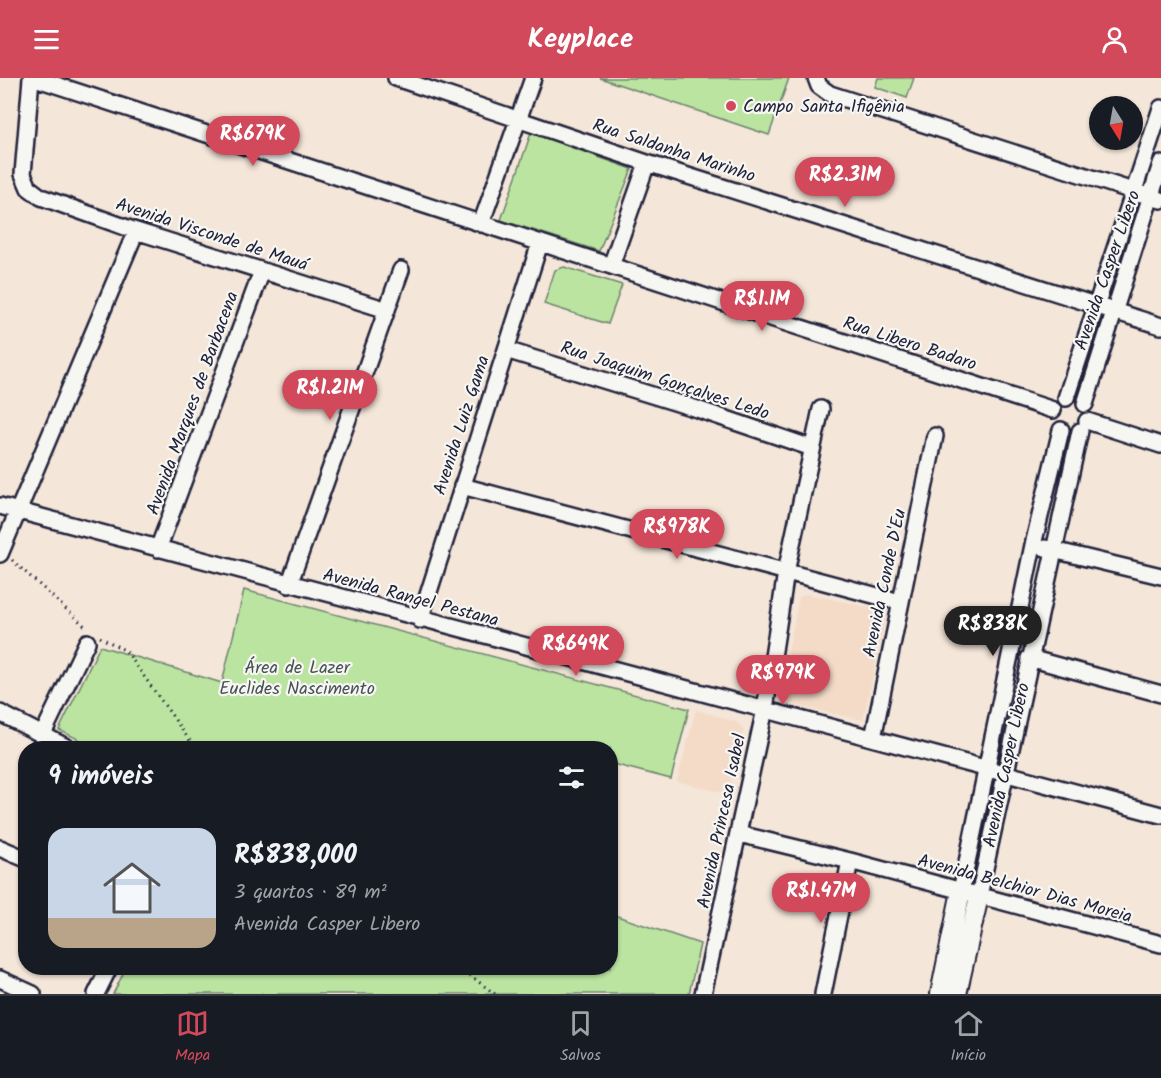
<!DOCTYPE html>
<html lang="pt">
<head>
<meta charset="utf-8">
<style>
  body { margin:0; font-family:Kalam,sans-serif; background:#20242c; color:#f1f3f6; height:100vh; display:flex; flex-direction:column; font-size:22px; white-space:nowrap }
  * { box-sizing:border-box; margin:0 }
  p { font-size:20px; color:#9ea1a6 }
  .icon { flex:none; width:33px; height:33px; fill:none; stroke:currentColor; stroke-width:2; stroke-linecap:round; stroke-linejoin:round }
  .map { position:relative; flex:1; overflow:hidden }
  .sheet { position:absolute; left:18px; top:663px; width:600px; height:234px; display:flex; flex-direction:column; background:#171b24; border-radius:24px; box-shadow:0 2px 4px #0004 }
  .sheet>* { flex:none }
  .needle { width:39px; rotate:169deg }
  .fabs { position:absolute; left:1089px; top:18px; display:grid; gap:12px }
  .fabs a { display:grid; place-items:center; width:54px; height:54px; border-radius:50%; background:#171b24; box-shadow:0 2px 4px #0004; font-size:30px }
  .price { position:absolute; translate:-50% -51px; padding:0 14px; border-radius:21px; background:#d1495b; color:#fff; font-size:20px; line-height:39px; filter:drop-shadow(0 2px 3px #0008) }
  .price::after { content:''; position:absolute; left:50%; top:36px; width:18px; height:14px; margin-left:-9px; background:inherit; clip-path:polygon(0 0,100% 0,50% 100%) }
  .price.active { background:#222; color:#fff }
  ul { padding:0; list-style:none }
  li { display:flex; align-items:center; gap:18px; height:150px; padding:0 30px }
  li+li { border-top:2px solid #363941 }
  li span { display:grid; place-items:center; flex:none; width:168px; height:120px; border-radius:18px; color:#555 }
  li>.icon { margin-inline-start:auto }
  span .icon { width:72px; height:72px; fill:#fffc; stroke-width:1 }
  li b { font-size:26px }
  h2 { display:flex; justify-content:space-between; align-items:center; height:72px; padding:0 30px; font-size:26px }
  header { display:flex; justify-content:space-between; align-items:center; height:78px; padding:0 30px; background:#d1495b; color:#fff; font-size:27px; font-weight:800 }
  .tabs { display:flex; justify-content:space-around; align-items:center; height:84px; border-top:2px solid #363941; background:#171b24; font-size:16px; color:#9ea1a6 }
  .tabs a { display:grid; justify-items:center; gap:3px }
  .tabs .active { color:#d1495b }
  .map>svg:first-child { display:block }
  .built { fill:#f3dbc8 }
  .green { fill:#bbe4a1; stroke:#6e836e; stroke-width:1.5 }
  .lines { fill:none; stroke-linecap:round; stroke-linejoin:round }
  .minor-casing { stroke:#22223b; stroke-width:20 }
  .tertiary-casing { stroke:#22223b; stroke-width:22 }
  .path { stroke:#22223b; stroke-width:3; stroke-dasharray:1.5 4.5; stroke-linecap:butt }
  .minor { stroke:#f6f6f2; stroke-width:15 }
  .tertiary { stroke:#f6f6f2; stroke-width:18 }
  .poi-dot { fill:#d1495b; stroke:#f6f6f2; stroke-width:2 }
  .labels { text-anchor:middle; stroke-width:4.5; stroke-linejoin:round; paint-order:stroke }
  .poi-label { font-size:18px; fill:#22223b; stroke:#f6f6f2; text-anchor:start }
  .street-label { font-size:18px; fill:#22223b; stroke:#f6f6f2 }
  .park-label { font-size:18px; fill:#485254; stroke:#f6f6f2 }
</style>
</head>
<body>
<header><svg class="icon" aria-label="menu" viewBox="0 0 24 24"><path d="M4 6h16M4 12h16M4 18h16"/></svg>Keyplace<svg class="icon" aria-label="person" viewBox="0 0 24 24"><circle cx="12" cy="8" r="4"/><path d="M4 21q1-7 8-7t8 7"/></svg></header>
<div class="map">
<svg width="1161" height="916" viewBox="0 0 1161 916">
  <rect width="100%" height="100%" fill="#f4e6d9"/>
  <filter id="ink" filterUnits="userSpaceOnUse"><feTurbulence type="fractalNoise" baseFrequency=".0167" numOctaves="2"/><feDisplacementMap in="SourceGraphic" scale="12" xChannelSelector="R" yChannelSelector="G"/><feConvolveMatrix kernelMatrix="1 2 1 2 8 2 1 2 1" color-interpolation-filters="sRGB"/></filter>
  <g filter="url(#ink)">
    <path class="built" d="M807,516L887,533L863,642L789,626L780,615L799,519Z
      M696,632L737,644L744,652L728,716L677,703Z"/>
    <path class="green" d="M600,0H789L769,57Z
      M878,0H914L907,20L875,9Z
      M531,55L632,91L599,173L501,142Z
      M564,189L622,207L608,246L544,226L555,192Z
      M244,512L689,631L671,701L613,686L611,698L610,670H97L59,652L100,568L222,605Z
      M611,836L700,866L689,916H113L126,890H610Z"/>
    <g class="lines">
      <g class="minor-casing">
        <path id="minor" d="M31,0L23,96L29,110L41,119L136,153L387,232
          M35,0L1053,332
          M396,0L647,85L1161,248
          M816,0L819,8L830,16L1161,122
          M481,146L533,0
          M611,188L647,85
          M506,272L697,331L812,370
          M1066,320L1161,30
          M1085,326L1161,86
          M1087,343L1161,367
          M462,408L900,524
          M0,428L1161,737
          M1045,470L1161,498
          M158,471L262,193
          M0,476L136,153
          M289,507L401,192
          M420,542L540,165
          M1029,580L1161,616
          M0,635L68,670
          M42,658L87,564
          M873,660L935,358
          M739,756L850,783L1161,866
          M0,770L26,781
          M961,813L1033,467L1061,352
          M979,818L1080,353
          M0,901L33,916
          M96,916L109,890
          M703,916L765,631L786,494L821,331
          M823,916L850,783"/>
      </g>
      <g class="tertiary-casing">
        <path id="tertiary" d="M940,916L961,813
          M957,916L979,818"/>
      </g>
      <path class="path" d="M12,482L87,550
        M100,559L126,573L195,670
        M460,890L495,916"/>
      <use href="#minor" class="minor"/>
      <use href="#tertiary" class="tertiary"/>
    </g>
  </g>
  <circle class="poi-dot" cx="731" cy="28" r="6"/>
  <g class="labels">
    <g class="poi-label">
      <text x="743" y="34">Campo Santa Ifigênia</text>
    </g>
    <g class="street-label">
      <text transform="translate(674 72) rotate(18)" y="6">Rua Saldanha Marinho</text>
      <text transform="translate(212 156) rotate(18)" y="6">Avenida Visconde de Mauá</text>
      <text transform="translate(1107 192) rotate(-71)" y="6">Avenida Casper Libero</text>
      <text transform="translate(910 265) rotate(18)" y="6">Rua Libero Badaro</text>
      <text transform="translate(665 302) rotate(18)" y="6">Rua Joaquim Gonçalves Ledo</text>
      <text transform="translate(192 325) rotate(-70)" y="6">Avenida Marques de Barbacena</text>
      <text transform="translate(461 347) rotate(-72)" y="6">Avenida Luiz Gama</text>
      <text transform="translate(884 505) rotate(-78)" y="6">Avenida Conde D'Eu</text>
      <text transform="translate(411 519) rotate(15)" y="6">Avenida Rangel Pestana</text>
      <text transform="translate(1006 687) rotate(-78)" y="6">Avenida Casper Libero</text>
      <text transform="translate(721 743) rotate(-78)" y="6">Avenida Princesa Isabel</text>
      <text transform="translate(1025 810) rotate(15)" y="6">Avenida Belchior Dias Moreia</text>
    </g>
    <g class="park-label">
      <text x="297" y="595">Área de Lazer<tspan x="297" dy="21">Euclides Nascimento</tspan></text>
    </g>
  </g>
</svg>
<div class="fabs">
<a><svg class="needle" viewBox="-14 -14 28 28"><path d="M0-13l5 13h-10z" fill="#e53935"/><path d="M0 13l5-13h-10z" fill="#9ea1a6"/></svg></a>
</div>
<b class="price" style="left:253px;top:89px">R$679K</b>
<b class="price" style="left:845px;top:130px">R$2.31M</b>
<b class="price" style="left:762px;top:254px">R$1.1M</b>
<b class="price" style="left:330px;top:343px">R$1.21M</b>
<b class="price" style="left:677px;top:482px">R$978K</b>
<b class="price active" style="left:993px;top:579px">R$838K</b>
<b class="price" style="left:576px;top:599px">R$649K</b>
<b class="price" style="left:783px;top:628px">R$979K</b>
<b class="price" style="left:821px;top:846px">R$1.47M</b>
<section class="sheet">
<h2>9 imóveis<svg class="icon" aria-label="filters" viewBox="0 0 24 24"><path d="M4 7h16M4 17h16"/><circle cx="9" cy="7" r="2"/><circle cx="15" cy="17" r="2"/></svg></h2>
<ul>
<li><span style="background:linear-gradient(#c9d6e8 75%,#b9a48a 0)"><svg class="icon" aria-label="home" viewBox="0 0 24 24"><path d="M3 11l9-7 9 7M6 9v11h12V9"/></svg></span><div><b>R$838,000</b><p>3 quartos · 89 m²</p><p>Avenida Casper Libero</p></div></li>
</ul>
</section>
</div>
<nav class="tabs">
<a class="active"><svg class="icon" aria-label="map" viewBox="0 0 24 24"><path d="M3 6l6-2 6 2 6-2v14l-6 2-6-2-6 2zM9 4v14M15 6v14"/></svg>Mapa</a>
<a><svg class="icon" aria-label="saved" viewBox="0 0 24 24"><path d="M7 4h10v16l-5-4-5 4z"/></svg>Salvos</a>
<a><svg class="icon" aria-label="home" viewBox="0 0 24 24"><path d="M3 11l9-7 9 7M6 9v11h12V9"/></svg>Início</a>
</nav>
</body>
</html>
